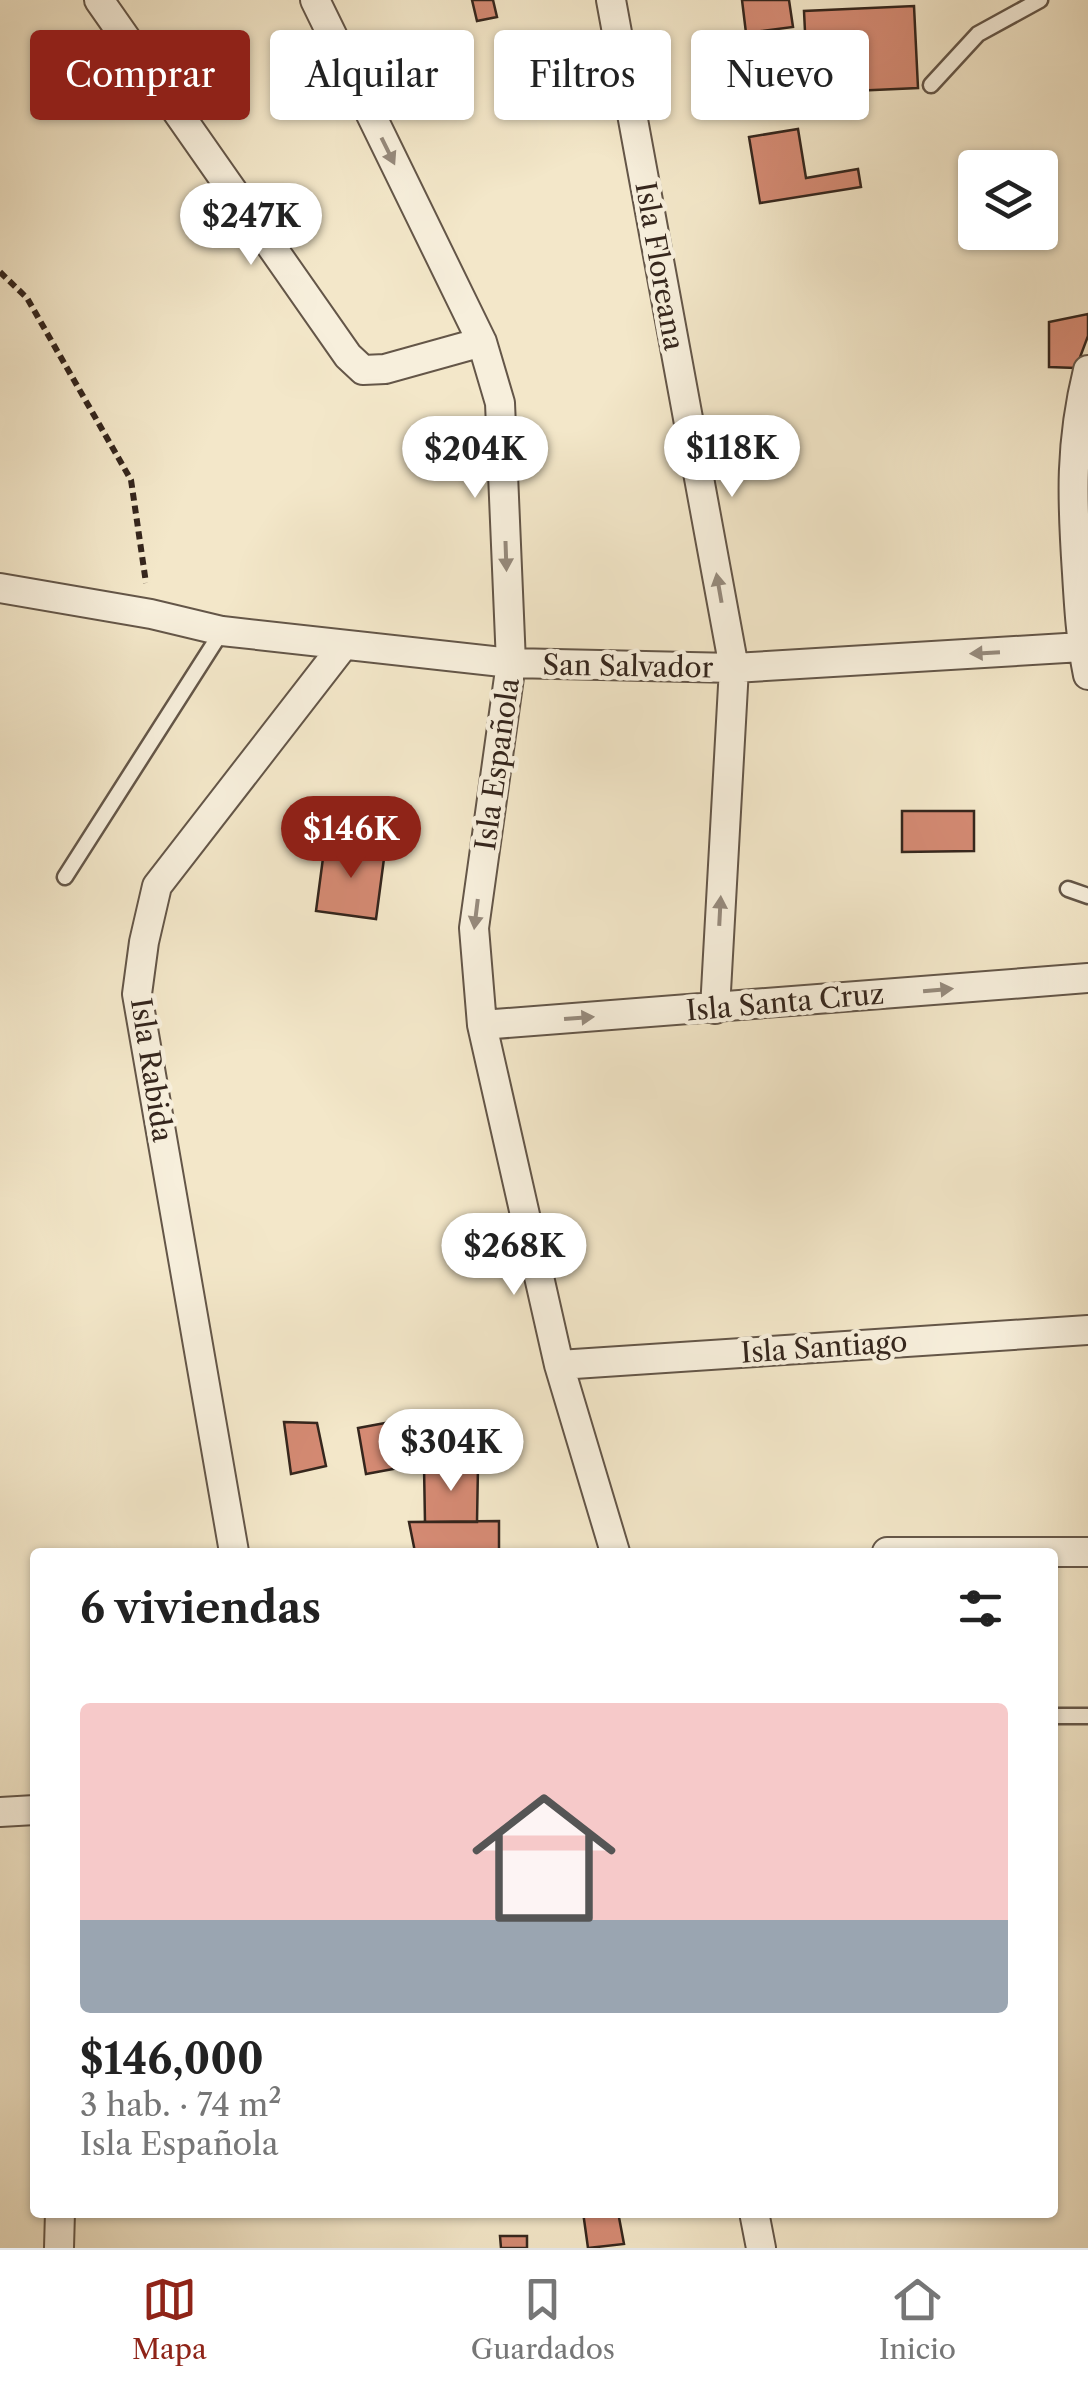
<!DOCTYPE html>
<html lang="es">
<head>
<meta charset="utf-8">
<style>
  body { margin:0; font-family:"Libre Caslon Text",serif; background:#f2f2f2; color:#222; height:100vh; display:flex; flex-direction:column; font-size:38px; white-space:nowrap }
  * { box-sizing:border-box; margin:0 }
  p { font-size:32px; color:#767676 }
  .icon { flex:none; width:55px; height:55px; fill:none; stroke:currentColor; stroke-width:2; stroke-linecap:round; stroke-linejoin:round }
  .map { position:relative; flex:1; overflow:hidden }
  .side { position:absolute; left:30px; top:1548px; width:1028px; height:670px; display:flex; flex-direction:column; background:#fff; border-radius:10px; box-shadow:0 2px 8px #0004 }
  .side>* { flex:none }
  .banner { position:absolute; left:30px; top:30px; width:1030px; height:90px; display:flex; gap:20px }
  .fabs { position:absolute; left:958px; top:150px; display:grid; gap:20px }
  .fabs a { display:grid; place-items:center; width:100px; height:100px; border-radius:10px; background:#fff; box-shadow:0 2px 8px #0004; font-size:50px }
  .price { position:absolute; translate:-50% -85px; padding:0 22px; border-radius:35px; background:#fff; color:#222; font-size:32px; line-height:65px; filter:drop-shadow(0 2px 5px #0008) }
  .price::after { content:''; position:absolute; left:50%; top:60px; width:30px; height:22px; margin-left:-15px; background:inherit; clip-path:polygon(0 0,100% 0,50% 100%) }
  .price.on { background:#8f2418; color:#fff }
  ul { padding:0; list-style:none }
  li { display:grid; align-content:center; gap:20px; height:530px; padding:0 50px }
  li span { display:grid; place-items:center; height:310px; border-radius:10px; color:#555 }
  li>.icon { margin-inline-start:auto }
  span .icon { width:180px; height:180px; fill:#fffc; stroke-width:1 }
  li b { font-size:42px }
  h2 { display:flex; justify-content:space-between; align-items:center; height:120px; padding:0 50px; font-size:42px }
  .chip { padding:0 35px; border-radius:10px; background:#fff; box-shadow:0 2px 8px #0004; font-size:35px; line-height:90px }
  .chip.on { background:#8f2418; color:#fff }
  .tab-bar { display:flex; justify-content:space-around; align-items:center; height:140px; border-top:2px solid #e0e0e0; background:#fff; font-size:28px; color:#767676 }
  .tab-bar a { display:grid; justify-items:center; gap:5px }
  .tab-bar .on { color:#8f2418 }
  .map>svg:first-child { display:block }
  .building { fill:#d48a73; stroke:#35261d; stroke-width:2.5 }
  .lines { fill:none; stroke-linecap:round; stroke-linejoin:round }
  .service-casing { stroke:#645648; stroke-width:19 }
  .minor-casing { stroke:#645648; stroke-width:32 }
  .path { stroke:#35261d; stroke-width:6; stroke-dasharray:8 5; stroke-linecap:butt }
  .service { stroke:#f7efdc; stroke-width:14 }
  .minor { stroke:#f7efdc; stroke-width:28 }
  .oneway { fill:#968a7c }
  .labels { text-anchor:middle; stroke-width:9; stroke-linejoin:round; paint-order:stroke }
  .street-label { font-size:28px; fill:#35261d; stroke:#f7efdc }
</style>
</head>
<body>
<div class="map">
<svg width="1088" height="2248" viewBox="0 0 1088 2248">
  <rect width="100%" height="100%" fill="#f3e7c9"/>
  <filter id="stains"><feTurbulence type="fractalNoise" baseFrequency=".002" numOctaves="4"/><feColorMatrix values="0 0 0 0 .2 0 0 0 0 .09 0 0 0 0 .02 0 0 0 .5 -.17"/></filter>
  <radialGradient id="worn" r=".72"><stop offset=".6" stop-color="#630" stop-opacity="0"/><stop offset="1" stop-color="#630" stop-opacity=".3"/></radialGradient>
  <path class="building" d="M472,0H493L497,17L477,21Z
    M742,0H789L793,27L746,33Z
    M914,6L918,88L808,93L804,11Z
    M798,129L806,178L858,169L861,187L760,203L749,137Z
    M1088,314V336L1076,368L1049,367V322Z
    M902,811H974V851L902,852Z
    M325,843L385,851L376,919L316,911Z
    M396,1421L404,1467L366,1474L358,1428Z
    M284,1422L317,1423L326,1466L291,1474Z
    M424,1466H478L477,1522H425Z
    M499,1521V1552H415L409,1522Z
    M583,2212H618L624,2244L588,2248Z
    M500,2236H527V2248H501Z"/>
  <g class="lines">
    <g class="service-casing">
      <path id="service" d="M931,85L978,34L1040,0
        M65,877L222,631
        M1068,889L1088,896
        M1052,1716H1088"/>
    </g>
    <g class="minor-casing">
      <path id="minor" d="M99,0L348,356L363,370L385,369L482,342
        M315,0L482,342L500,403L511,663L474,928L482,1025L559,1365L615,1552
        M611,0L734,668L715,1009
        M1088,370C1070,443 1072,499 1077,573C1079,607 1081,641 1088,675
        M0,588L151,614L222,631L511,663L734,668L1082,647
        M482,1025L1088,978
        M559,1365L1088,1330
        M234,1552L137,994L144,942L157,886L343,646
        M887,1552H1088
        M0,1812L35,1810
        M754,2212L761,2248
        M59,2248L60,2212"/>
    </g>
    <path class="path" d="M0,272L27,298L131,480L146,583"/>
    <use href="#service" class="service"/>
    <use href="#minor" class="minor"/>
  </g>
  <defs><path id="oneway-solid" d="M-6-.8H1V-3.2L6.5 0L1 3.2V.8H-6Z" transform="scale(2.5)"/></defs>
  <g class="oneway">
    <use href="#oneway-solid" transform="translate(388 151) rotate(64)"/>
    <use href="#oneway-solid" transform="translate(506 556) rotate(88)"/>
    <use href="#oneway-solid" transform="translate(719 588) rotate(-100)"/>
    <use href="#oneway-solid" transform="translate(985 653) rotate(177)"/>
    <use href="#oneway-solid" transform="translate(720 911) rotate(-87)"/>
    <use href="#oneway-solid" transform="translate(476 914) rotate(97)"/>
    <use href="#oneway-solid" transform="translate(938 990) rotate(-5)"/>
    <use href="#oneway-solid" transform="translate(579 1018) rotate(-4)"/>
  </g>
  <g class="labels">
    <g class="street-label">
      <text transform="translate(660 266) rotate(80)" y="10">Isla Floreana</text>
      <text transform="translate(628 666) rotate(1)" y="10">San Salvador</text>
      <text transform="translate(497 764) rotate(-82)" y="10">Isla Española</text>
      <text transform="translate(785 1002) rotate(-5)" y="10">Isla Santa Cruz</text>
      <text transform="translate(152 1070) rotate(81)" y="10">Isla Rabida</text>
      <text transform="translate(824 1347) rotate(-4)" y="10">Isla Santiago</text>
    </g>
  </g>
  <rect width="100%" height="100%" filter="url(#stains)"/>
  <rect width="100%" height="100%" fill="url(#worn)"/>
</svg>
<div class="fabs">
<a><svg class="icon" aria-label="layers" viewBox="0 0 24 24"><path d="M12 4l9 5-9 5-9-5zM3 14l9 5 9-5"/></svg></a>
</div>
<b class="price" style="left:251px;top:268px">$247K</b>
<b class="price" style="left:732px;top:500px">$118K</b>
<b class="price" style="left:475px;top:501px">$204K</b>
<b class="price on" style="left:351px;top:881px">$146K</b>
<b class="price" style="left:514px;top:1298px">$268K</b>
<b class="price" style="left:451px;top:1494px">$304K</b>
<div class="banner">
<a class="chip on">Comprar</a>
<a class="chip">Alquilar</a>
<a class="chip">Filtros</a>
<a class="chip">Nuevo</a>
</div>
<section class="side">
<h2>6 viviendas<svg class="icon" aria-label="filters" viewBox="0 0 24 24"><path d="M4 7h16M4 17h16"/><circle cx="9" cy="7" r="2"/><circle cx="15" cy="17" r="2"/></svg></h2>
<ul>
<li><span style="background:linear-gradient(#f6c9c9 70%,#9aa5b1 0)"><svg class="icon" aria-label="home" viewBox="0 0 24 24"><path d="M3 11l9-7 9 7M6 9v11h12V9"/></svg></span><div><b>$146,000</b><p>3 hab. · 74 m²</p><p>Isla Española</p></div></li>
</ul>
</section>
</div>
<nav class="tab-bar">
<a class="on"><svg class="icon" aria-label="map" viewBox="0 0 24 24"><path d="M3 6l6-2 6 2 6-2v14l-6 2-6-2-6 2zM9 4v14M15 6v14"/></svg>Mapa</a>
<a><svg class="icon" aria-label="saved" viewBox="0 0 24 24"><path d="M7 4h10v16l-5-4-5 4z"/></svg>Guardados</a>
<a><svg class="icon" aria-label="home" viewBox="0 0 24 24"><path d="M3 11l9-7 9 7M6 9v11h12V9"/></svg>Inicio</a>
</nav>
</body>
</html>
